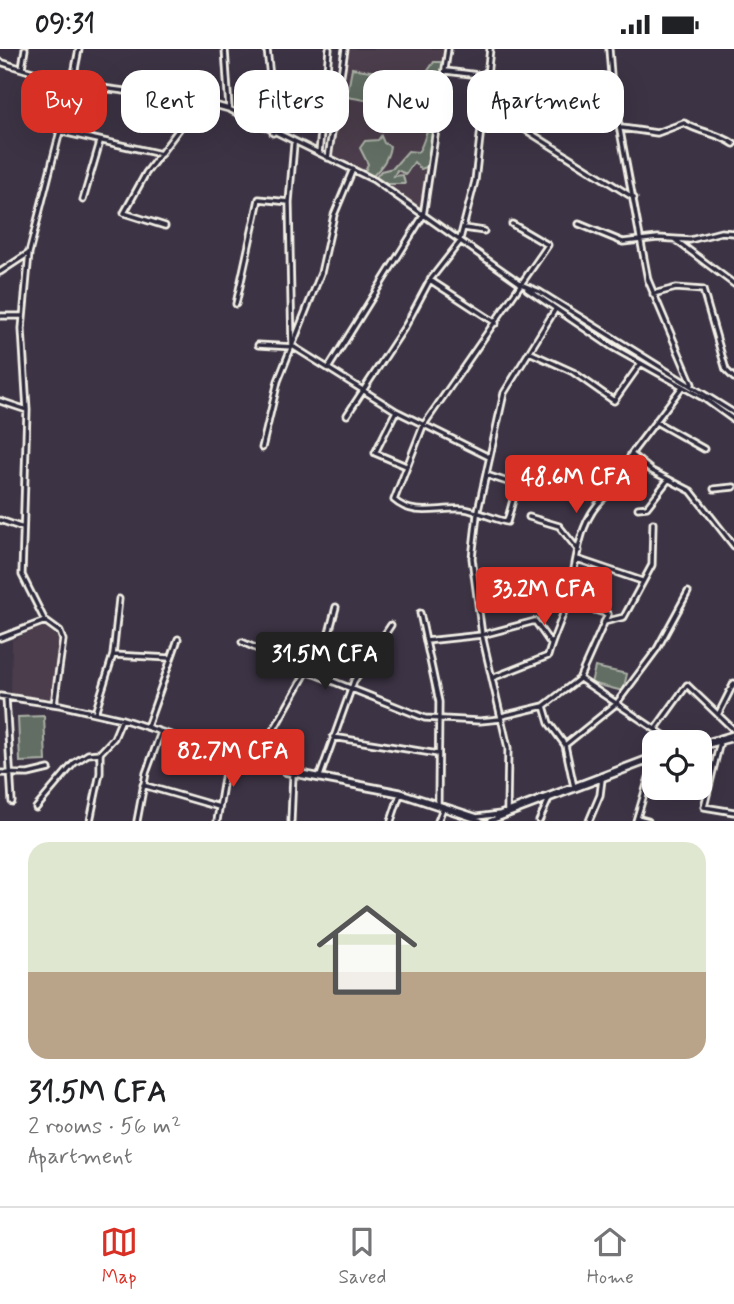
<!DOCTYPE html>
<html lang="en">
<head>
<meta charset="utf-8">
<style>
  body { margin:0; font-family:Mynerve,sans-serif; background:#f6f6f6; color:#202124; height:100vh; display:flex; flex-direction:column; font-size:26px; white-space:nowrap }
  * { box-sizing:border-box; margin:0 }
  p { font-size:23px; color:#757577 }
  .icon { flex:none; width:38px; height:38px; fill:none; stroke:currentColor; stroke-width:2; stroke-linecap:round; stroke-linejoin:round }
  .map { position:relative; height:772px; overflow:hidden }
  .details { display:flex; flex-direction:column; background:#fff; flex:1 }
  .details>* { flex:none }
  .banner { position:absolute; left:21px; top:21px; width:693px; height:63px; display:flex; gap:14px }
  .tools { position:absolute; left:642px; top:681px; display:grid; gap:14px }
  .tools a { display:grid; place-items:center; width:70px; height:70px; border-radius:14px; background:#fff; box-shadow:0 7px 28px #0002; font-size:35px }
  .price { position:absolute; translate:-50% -60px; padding:0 16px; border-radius:7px; background:#d93025; color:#fff; font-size:23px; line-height:46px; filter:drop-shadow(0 2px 4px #0008) }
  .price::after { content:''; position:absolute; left:50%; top:42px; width:21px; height:16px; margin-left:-10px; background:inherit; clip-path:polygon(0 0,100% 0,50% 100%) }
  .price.active { background:#222; color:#fff }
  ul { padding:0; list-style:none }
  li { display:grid; align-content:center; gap:14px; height:371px; padding:0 28px }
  li span { display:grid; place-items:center; height:217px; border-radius:21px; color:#555 }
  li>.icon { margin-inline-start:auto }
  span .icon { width:126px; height:126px; fill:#fffc; stroke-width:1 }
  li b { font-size:30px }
  .chip { padding:0 24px; border-radius:21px; background:#fff; box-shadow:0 7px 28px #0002; font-size:24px; line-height:63px }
  .chip.active { background:#d93025; color:#fff }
  .status { display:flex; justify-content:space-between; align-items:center; height:49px; padding:0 35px; background:#fff; direction:ltr }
  .status svg { height:19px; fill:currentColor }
  .dock { display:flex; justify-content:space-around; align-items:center; height:98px; border-top:2px solid #e0e0e0; background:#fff; font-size:19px; color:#757577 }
  .dock a { display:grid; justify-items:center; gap:4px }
  .dock .active { color:#d93025 }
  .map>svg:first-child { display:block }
  .built { fill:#4b3e4c }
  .green { fill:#626e63; stroke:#abb0a6; stroke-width:2 }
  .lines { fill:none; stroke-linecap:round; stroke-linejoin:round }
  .minor-casing { stroke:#f4f1e8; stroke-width:9 }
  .minor { stroke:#2f2a3d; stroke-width:3.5 }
</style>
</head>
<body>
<div class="status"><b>09:31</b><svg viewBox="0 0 49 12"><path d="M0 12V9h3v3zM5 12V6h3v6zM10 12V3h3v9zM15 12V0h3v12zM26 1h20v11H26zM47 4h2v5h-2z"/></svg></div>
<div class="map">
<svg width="734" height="772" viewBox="0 0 734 772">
  <rect width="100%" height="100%" fill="#3c3344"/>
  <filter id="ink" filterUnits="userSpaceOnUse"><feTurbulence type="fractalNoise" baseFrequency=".0143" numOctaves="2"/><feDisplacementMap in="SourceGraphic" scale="14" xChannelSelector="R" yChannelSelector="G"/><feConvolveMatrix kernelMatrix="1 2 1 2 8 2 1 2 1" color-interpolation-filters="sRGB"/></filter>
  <g filter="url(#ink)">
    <path class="built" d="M348,0H445L420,162L387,135L333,108Z
      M44,576L60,592L53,650L11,645L12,591Z"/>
    <path class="green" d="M434,13H444L429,117L421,120L414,113L406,125L397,121L394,127L403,126L405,135H387L376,128L381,122L393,119L408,102L418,103C423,98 426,83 429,76L409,34L413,26L427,23Z
      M352,19L401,27L396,56L347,48Z
      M381,87L384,94L390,97C388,111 381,118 373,127L365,122L368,115L360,99L365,92L378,91Z
      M595,618L627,625L623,642L591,634Z
      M44,667L46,712L20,713L18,668Z"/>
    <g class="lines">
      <g class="minor-casing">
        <path id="minor" d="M225,0L229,60
          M267,0L275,75L273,84
          M609,0L612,39L648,231L692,335
          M0,13L72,35L79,0
          M22,19L25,0
          M446,22L487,27
          M486,56L634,149
          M622,79L657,84L684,74C701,84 718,84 734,95
          M58,82L161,105
          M319,104L329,0
          M328,109L345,0
          M83,151L100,93
          M579,175L623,193L658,189L690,191L721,183L734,184
          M165,177L124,164L146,124L200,52
          M464,179L484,182
          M674,190L734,235
          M0,223L29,204
          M430,231L496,274
          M527,240L612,298L705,350L734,371
          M653,245L676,239L703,241L726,321L734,329
          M236,255L259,150L289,153
          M0,267H22
          M258,296L294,298L396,362L489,408
          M292,298L289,153L294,95
          M529,303L573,323L614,352L641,314
          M329,318L423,167L448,0
          M0,352L27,361
          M396,362L375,404L406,417
          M347,366L406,276L430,231L459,194L475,132L490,0
          M656,373L704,400
          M262,399L278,332L321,224L334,166L353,120
          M631,405L652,422L691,442L734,497
          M626,418L631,405L682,338
          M486,426L517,436L507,473C494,470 474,461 464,460C439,458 414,469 394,451L423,377L548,196L512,175
          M714,440L734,438
          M638,459L647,458L668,431
          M529,468L559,477L579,502
          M0,471L23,479
          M577,510L642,532
          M420,564L439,653L438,754
          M604,573L624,568L652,516L653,474
          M0,589L45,572
          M426,592L482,586L535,572L551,595
          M242,593L307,622L329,584L336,558
          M113,606L170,609
          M492,629L548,607C553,587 563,569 568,550C577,515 577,467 609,445
          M580,630L674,693
          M0,647L60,656L122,670L269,718L400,743L477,768L500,765L654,707
          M6,648L12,753
          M54,655L63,591L60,583L45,572L22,526L27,361L22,280L29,204L72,35L200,52L229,60L374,131L523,236L540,243L734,364
          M544,657L549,674L565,696L574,738
          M95,664L113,606L119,550
          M718,666L734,634
          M502,667L544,657L579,630L608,565L567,553
          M147,678L178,590
          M656,679L687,636L734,681
          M333,688L438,705
          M720,693L704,758L734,763
          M700,695L734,685
          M565,696L616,655L657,600L688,543
          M700,698L734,689
          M700,712L710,724
          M255,714L307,622L425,669L480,672L501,670
          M284,723L400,745L481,772
          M0,724L28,725L49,720
          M320,727L354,632L391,576
          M143,736L219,758
          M36,759L74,714L88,705L100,704
          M507,762L508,699L482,586L472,509L477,466L504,344L555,261
          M637,769L648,772
          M90,772L100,724V704L114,689L122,670
          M137,772L146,724L161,683
          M217,772L228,705
          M291,772L293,725
          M391,772L400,745
          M438,772L443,759
          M490,772L654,710
          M539,772L549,750
          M589,772L600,746L602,730
          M636,772L654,712"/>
      </g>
      <use href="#minor" class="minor"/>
    </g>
  </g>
</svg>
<div class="tools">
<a><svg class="icon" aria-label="locate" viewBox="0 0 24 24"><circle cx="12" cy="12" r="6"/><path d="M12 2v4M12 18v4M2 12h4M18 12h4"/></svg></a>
</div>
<b class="price" style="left:576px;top:466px">48.6M CFA</b>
<b class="price" style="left:544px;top:578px">33.2M CFA</b>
<b class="price active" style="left:325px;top:643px">31.5M CFA</b>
<b class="price" style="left:233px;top:740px">82.7M CFA</b>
<div class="banner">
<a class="chip active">Buy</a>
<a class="chip">Rent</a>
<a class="chip">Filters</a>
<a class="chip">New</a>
<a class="chip">Apartment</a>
</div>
</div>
<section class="details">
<ul>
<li><span style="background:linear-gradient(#dfe7d0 60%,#b9a48a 0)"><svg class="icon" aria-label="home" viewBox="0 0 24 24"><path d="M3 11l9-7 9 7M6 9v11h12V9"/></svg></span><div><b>31.5M CFA</b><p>2 rooms · 56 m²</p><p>Apartment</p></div></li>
</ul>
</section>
<nav class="dock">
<a class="active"><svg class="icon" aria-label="map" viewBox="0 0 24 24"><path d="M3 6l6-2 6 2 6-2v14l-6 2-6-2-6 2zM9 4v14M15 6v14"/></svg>Map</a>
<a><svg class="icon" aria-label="saved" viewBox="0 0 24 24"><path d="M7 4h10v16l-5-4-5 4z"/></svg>Saved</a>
<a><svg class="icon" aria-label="home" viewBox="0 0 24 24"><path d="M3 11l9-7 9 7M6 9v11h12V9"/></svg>Home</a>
</nav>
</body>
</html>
